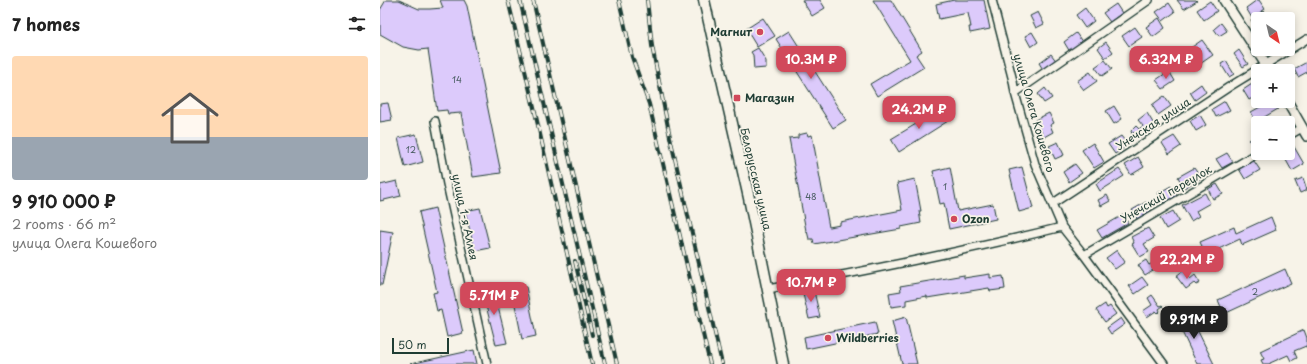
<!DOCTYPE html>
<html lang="en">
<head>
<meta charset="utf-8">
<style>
  body { margin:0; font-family:"Playpen Sans",sans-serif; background:#f6f6f6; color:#222; height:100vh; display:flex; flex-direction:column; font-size:15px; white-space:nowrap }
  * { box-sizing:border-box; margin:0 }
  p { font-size:13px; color:#767676 }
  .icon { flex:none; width:22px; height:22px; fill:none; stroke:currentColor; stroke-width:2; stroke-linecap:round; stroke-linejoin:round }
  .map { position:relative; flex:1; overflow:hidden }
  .side { display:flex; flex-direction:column; background:#fff; width:380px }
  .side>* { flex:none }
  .needle { width:26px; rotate:145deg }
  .tools { position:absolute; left:871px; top:12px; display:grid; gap:8px }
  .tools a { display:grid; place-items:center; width:44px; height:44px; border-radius:4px; background:#fff; box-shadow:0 2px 10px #0003; font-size:20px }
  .scale { position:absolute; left:12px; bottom:10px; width:57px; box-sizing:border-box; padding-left:4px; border:2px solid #1f3d34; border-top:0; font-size:11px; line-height:14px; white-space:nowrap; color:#1f3d34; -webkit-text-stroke:3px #f7f3e8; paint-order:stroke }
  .price { position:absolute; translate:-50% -34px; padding:0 9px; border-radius:8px; background:#d1495b; color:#fff; font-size:13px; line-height:26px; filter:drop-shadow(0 1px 2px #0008) }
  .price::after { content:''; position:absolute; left:50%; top:24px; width:12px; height:9px; margin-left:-6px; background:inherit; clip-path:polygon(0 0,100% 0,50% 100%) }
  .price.current { background:#222; color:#fff }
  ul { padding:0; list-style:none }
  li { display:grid; align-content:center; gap:8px; height:212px; padding:0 12px }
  li span { display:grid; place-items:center; height:124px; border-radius:4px; color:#555 }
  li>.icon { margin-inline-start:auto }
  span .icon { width:72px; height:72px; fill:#fffc; stroke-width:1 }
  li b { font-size:17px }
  h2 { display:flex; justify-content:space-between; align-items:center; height:48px; padding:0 12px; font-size:17px }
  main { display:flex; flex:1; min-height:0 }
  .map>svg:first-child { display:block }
  .building { fill:#dccafb; stroke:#1f3d34 }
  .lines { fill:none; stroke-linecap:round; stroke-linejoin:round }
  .minor-casing { stroke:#1f3d34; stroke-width:10 }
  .tertiary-casing { stroke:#1f3d34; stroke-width:12 }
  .secondary-casing { stroke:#1f3d34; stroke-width:13 }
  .minor { stroke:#f7f3e8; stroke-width:7 }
  .tertiary { stroke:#f7f3e8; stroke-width:9 }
  .secondary { stroke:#f7f3e8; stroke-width:10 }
  .rail-casing { stroke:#1f3d34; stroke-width:4 }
  .rail { stroke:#f7f3e8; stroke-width:2.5; stroke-dasharray:8; stroke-linecap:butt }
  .poi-dot { fill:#d1495b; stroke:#f7f3e8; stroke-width:1.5 }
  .labels { text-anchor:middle; stroke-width:3.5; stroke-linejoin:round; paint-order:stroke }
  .number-label { font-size:9px; fill:#4e6066 }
  .poi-label { font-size:11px; font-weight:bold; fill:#1f3d34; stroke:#f7f3e8; text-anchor:start }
  .street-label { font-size:11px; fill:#1f3d34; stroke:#f7f3e8 }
</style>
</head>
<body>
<main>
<section class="side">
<h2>7 homes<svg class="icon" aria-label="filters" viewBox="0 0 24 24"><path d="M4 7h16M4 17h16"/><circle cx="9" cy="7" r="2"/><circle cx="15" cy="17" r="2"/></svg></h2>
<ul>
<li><span style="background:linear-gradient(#ffd9b3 65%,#9aa5b1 0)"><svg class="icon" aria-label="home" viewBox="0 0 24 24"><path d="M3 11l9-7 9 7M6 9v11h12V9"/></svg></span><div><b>9 910 000 ₽</b><p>2 rooms · 66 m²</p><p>улица Олега Кошевого</p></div></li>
</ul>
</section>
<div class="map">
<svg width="927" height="364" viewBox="0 0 927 364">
  <rect width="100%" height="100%" fill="#f7f3e8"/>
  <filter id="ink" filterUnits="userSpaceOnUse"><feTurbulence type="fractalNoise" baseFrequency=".025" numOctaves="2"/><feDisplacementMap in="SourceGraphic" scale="8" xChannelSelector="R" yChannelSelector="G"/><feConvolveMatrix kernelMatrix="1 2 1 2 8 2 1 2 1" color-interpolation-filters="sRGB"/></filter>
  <g filter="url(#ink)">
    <path class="building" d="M6,0H19L39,9H50L63,8L60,0H84L87,6L121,173L93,177L81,113L68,114L67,110L57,111L48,49L39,50L23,47L0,34V10Z
      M422,0H440L445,8L432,16Z
      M493,0H511L542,51L536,55L544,67L497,96L490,84L530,60Z
      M574,0H604L610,29L590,33L589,27H591L588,13L559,19L556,4Z
      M797,0H816L817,1L804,9Z
      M877,0H879L885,9L872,18L866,8Z
      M830,1L837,11L824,20L817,10Z
      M789,3L795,12L783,21L776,12Z
      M736,4L742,13L730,22L723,13Z
      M705,8L714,21L705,28L696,15Z
      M884,11L889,19H878V27L876,28L871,20Z
      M658,12L664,24L656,28L650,16Z
      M383,18L395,36L377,47L366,29Z
      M779,18L785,28L773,37L766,27Z
      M841,23L847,31L839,36L834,29Z
      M755,27L762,37L749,46L742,36Z
      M409,31L466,120L453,128L396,39Z
      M652,32L658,42L651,47L645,36Z
      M696,33L703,43L690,52L684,42Z
      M822,40L833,55L820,64L813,55L816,53L812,47Z
      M726,42L733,52L725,58L718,48Z
      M378,48L386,61V68L374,69L373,55L371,52Z
      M859,50L868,64L863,67L854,54Z
      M458,51L464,60L457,64L451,55Z
      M671,54L677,62L664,71L659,63Z
      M798,55L802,61L793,68L788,61Z
      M725,60L732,69L722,76L715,67Z
      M846,61L854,74L849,77L841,64Z
      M927,62V72L918,77L914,69Z
      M789,71L795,81L783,89L776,80Z
      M710,72L717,81L704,90L697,81Z
      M878,80V98L876,96L869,100L863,90Z
      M821,84L826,92L815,100L810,92Z
      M665,88L672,98L664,103L658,94Z
      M784,96L791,106L778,115L772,105Z
      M845,101L850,110L836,117L832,109Z
      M891,101H894L898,109L876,122L871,112Z
      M8,103L12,120L0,122V104Z
      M734,106L742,119L734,124L726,111Z
      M561,109L568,121L519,152L511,139Z
      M669,113L674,123L670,125L673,132L664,137L655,120Z
      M767,113L775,126L758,138L754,132L752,134L751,131L756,126L759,129L763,126L758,120Z
      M820,115L826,125L816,131L810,121Z
      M427,133L428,136L432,135L449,227L460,225V222L522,210L517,183L535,179L541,211H539L541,223L521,227V229L434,244L433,239H429L427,231H426L409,139L418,138V135Z
      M36,134L43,162L25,167L18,138Z
      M878,135V146L874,149L869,140Z
      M741,136L748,145L735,154L728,144Z
      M794,136L801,146L789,154L782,143Z
      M678,142L684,155L675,159L669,146Z
      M713,143L724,162L714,168L702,150Z
      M913,145L924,164L912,171L902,153H908V148Z
      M847,153L853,162L842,168L836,159Z
      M758,157L764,167L751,175L745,165Z
      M874,161L880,170L865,179L859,169Z
      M695,164L702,173L689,182L683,172Z
      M570,167L578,211L613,204L616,219L569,229L564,203L560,204L553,171Z
      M642,167L653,208L639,212L629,170Z
      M814,168L821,178L804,188L798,177Z
      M739,169L744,176L720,191L716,184Z
      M923,178L927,190L920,193L915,181Z
      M17,181L21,196L0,201V185Z
      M837,184L843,194L833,199L828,189Z
      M791,186L797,196L784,203L778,193Z
      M825,193L830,203L816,211L819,216L811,221L802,205Z
      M727,195L730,201L721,206L718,200Z
      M766,202L771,211L757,219L752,210Z
      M55,208L83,333L67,337L61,310L57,311L53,293L57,292L39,212Z
      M100,208L110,248L95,251L85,211Z
      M793,211L799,221L786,229L780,218Z
      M743,215L748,223L722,238L717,230Z
      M891,217L896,230L862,245L860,239L826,255L820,242L854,227L856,233Z
      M768,228L774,238L764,244L769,252L760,257L752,244L754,243L751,237Z
      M0,230L13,232L2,285H0Z
      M737,250L745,262L735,269L726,258Z
      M766,260L769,265L775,262L778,267L765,275L758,265Z
      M905,269L911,283L844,314L838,300Z
      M804,270H805L810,279L815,275L820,283L816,285L814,283L806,289L796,276Z
      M610,274V278L623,276L625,289L610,291L609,288L547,298V296L526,300V305L511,307L509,293L521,291L520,286L584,275V278Z
      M762,277L768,285L755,294L749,286Z
      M113,287L127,343L116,345L102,290Z
      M146,287L156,336L142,339L132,290Z
      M433,287L440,317L429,319L422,290Z
      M772,295L780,306L782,305L783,306L779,309L780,311L778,313L776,311L767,317L763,311L772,305L768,298Z
      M725,304L727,308L730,306L736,314L725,322L716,310Z
      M809,313L834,364H817L796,319Z
      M526,317L537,364H522L512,321Z
      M741,318L745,324L731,334L727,328Z
      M495,322L498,334L426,349L424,337Z
      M924,330L927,338V348L926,346L914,351L917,358L911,361L908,355L890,363V364H883L881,360L884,359L880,351Z
      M94,350L97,364H30Z"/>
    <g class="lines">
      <g class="minor-casing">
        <path id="minor" d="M612,0L633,81L635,93L655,164L682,227L704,255L784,364
          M635,93L769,0
          M55,121L67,184L107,364
          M908,136L922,128
          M672,204L849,87L927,39
          M704,255L878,153
          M388,289C486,271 585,251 682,227"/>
      </g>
      <g class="tertiary-casing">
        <path id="tertiary" d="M844,0L890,71
          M907,101L927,136"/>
      </g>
      <g class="secondary-casing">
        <path id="secondary" d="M324,0L369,198L403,364"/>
      </g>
      <use href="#minor" class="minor"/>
      <use href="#tertiary" class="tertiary"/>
      <use href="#secondary" class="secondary"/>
      <g class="rail-casing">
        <path id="rail" d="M128,0L155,112L212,364
          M140,0L225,364
          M153,0L237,364
          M239,0L252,57L269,104L330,364
          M267,0L272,46L290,137L342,364
          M195,261L212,335"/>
      </g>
      <use href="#rail" class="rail"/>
    </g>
  </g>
  <g class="poi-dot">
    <circle cx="380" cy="32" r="4"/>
    <rect x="353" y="94" width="8" height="8" rx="2"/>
    <circle cx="574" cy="219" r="4"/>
    <circle cx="448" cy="338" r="4"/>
  </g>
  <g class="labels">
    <g class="number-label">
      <text x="77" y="83">14</text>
      <text x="31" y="153">12</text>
      <text x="565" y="190">1</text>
      <text x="431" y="200">48</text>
      <text x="875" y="295">2</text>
    </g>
    <g class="poi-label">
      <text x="372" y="36" text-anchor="end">Магнит</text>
      <text x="365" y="102">Магазин</text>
      <text x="582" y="223">Ozon</text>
      <text x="456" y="342">Wildberries</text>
    </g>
    <g class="street-label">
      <text transform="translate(654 113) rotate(74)" y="4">улица Олега Кошевого</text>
      <text transform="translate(773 124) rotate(-33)" y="4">Унечская улица</text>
      <text transform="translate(376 179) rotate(77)" y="4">Белорусская улица</text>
      <text transform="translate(786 194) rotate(-30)" y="4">Унечский переулок</text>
      <text transform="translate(85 217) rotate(78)" y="4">улица 1-я Аллея</text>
    </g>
  </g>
</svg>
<div class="tools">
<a><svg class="needle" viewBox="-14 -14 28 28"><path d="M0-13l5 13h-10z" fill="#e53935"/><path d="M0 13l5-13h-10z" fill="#767676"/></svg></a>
<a>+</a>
<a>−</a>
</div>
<div class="scale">50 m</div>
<b class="price" style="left:431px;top:80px">10.3M ₽</b>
<b class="price" style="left:786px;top:80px">6.32M ₽</b>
<b class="price" style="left:539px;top:130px">24.2M ₽</b>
<b class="price" style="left:807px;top:280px">22.2M ₽</b>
<b class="price" style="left:431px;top:303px">10.7M ₽</b>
<b class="price" style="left:114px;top:316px">5.71M ₽</b>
<b class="price current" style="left:814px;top:340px">9.91M ₽</b>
</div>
</main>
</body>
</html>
